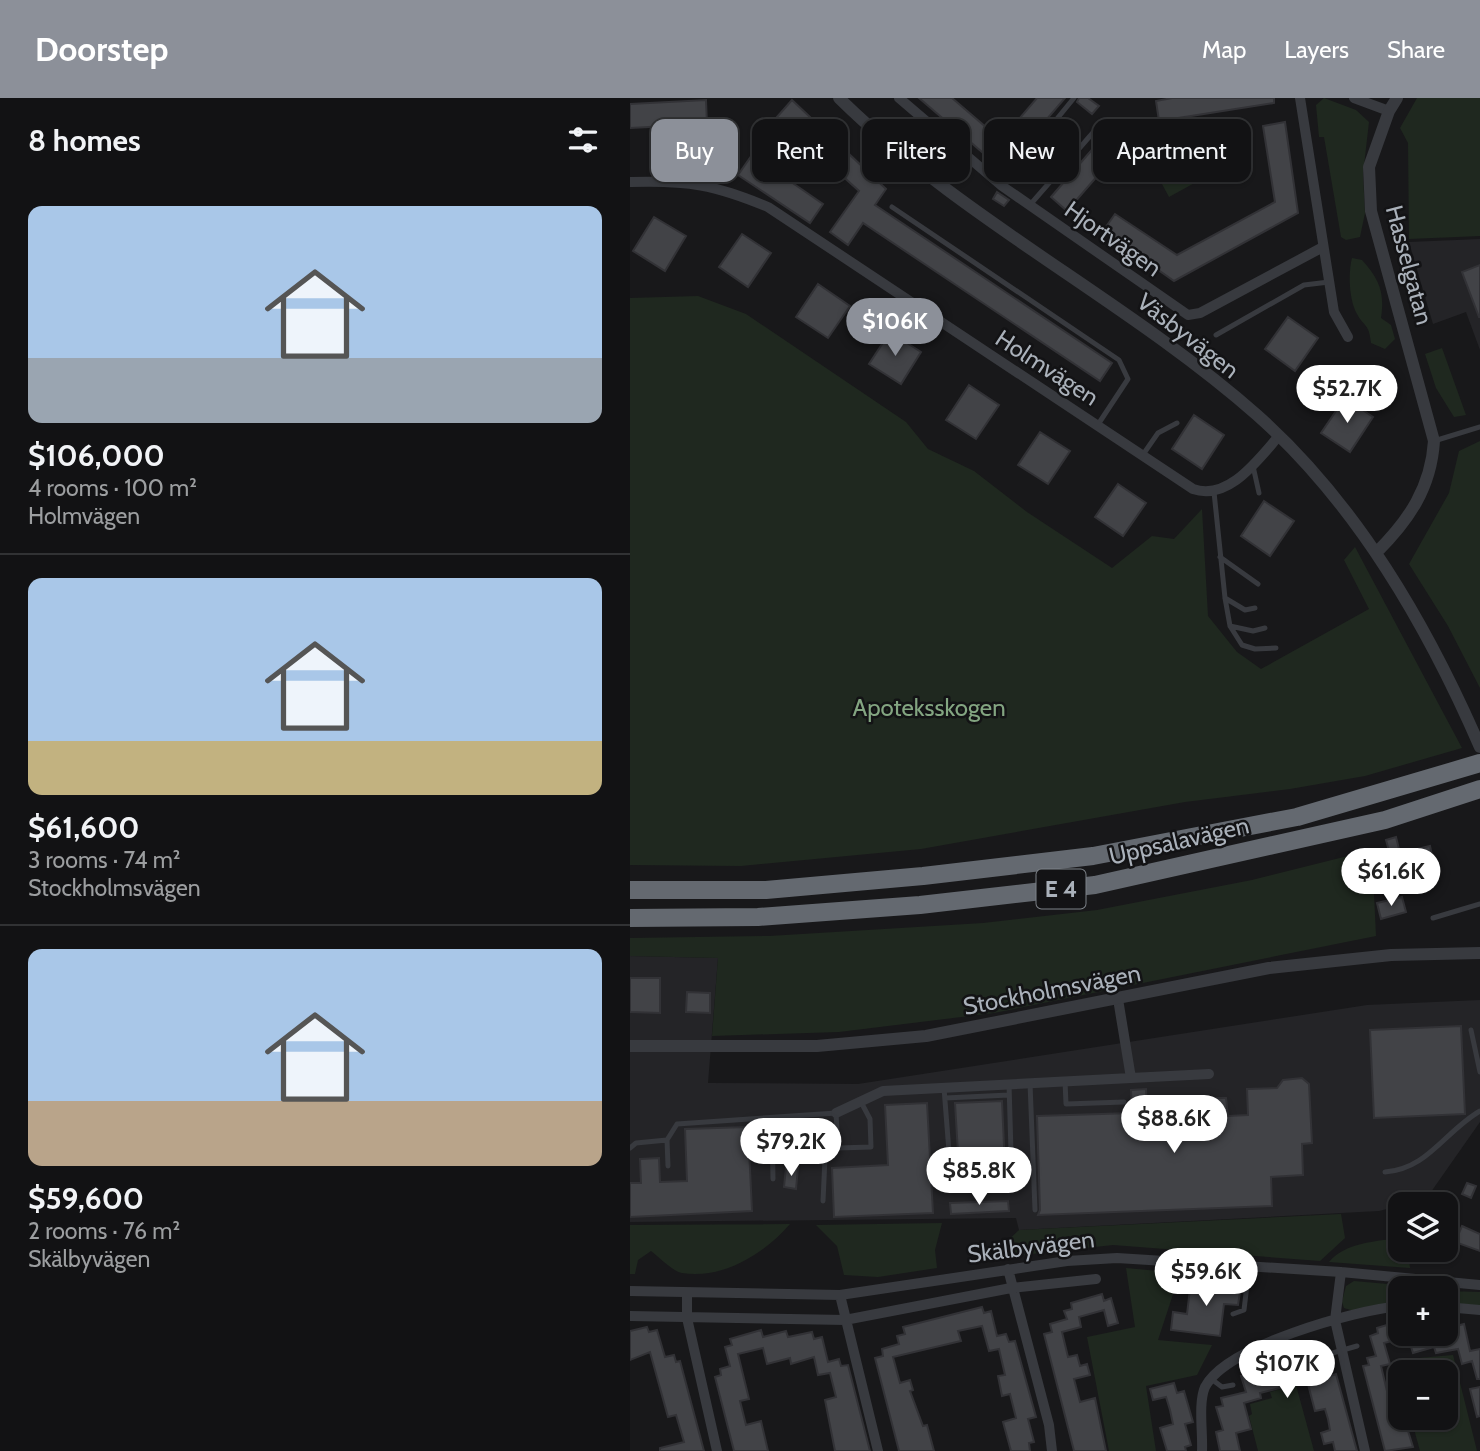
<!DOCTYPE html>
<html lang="en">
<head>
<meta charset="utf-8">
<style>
  body { margin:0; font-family:Cabin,sans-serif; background:#1f2022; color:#f1f3f6; height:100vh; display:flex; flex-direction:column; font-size:26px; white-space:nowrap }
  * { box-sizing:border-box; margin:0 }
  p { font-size:23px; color:#9c9ea0 }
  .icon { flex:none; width:38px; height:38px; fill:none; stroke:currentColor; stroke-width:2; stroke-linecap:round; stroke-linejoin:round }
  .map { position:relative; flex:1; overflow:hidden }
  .sheet { display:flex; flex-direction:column; background:#121214; width:630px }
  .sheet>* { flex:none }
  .banner { position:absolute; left:21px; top:21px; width:665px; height:63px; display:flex; gap:14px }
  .buttons { position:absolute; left:758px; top:1094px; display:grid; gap:14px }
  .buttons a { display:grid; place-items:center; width:70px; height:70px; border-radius:14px; background:#121214; box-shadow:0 2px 5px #0004,0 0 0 2px #313234; font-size:35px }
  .price { position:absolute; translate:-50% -60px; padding:0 16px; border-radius:24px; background:#fff; color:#222; font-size:23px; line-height:46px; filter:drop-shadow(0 2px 4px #0008) }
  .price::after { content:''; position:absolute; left:50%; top:42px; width:21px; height:16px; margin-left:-10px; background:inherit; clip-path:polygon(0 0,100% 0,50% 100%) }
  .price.current { background:#8c9099; color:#fff }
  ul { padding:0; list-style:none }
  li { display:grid; align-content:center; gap:14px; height:371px; padding:0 28px }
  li+li { border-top:2px solid #313234 }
  li span { display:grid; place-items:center; height:217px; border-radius:14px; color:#555 }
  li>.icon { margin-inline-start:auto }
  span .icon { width:126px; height:126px; fill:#fffc; stroke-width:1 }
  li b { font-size:30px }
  h2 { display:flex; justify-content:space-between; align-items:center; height:84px; padding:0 28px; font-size:30px }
  .tag { padding:0 24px; border-radius:14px; background:#121214; box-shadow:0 2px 5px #0004,0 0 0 2px #313234; font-size:24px; line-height:63px }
  .tag.current { background:#8c9099; color:#fff }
  header { display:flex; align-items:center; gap:42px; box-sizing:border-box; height:98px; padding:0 35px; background:#8c9099; color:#fff }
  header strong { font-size:33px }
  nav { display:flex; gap:38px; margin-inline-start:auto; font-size:24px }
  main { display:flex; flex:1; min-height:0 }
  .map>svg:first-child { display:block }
  .built { fill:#242427 }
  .green { fill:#1f281f }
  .building { fill:#424347; stroke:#323236; stroke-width:2 }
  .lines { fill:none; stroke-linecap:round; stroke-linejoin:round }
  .service { stroke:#383a3f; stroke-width:5 }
  .minor { stroke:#383a3f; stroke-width:10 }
  .tertiary { stroke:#383a3f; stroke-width:12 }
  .motorway { stroke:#646970; stroke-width:18 }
  .labels { text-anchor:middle; stroke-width:5; stroke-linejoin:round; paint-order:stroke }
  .shield { fill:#131315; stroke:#7d8288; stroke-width:2 }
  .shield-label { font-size:23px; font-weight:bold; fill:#aab1ba }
  .street-label { font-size:24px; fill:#aab1ba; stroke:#131315 }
  .park-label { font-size:24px; fill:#83a581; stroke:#131315 }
</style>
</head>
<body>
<header>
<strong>Doorstep</strong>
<nav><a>Map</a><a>Layers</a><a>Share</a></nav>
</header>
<main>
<section class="sheet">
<h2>8 homes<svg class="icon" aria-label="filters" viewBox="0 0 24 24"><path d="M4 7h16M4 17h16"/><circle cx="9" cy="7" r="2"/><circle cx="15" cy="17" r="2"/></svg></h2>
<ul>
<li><span style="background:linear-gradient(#a9c7e8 70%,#9aa5b1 0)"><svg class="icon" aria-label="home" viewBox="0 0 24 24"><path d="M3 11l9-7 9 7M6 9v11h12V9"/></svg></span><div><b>$106,000</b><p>4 rooms · 100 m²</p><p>Holmvägen</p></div></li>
<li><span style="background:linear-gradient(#a9c7e8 75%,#c2b280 0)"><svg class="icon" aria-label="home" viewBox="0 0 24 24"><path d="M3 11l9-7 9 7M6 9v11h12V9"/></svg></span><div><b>$61,600</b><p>3 rooms · 74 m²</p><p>Stockholmsvägen</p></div></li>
<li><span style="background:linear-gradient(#a9c7e8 70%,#b9a48a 0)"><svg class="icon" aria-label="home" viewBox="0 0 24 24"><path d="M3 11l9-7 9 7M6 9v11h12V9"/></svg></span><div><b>$59,600</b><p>2 rooms · 76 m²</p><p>Skälbyvägen</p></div></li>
</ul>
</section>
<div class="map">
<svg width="850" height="1353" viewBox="0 0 850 1353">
  <rect width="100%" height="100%" fill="#18181a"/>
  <path class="built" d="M850,141V252L836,214L803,226L779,144Z
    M0,858L88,860L78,985L228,986L737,907L850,902V1024L796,1101L749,1113L389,1132L386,1120L0,1124Z"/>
  <path class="green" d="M694,0L726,12L739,24L733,76L735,115L730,139L716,142L711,139L694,39H689L686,7Z
    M787,0H850V138L779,141L778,45L770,30Z
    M576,45L590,71L539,99L525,73Z
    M722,160L732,162C749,181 755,194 751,220L761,227L765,241L755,251L741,245C739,225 734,229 727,216C719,202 718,175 722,160Z
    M68,198L116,216L276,324L298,351L344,373L397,414L482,470L522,438L544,441L572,411L578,518L607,554L631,571L739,511L714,462L725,449L832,650L735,678L660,691L555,704L291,751L111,768L0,767V200Z
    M812,250L836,317L824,319L806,290L795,256Z
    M850,343V590L818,528L779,466L819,395L829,353Z
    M742,752L781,775L787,788L744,796L746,838L364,915L209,934L82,938L88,860L0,858V840L139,838L353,825L467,812L622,782Z
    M711,1116L715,1140L690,1163L483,1147L358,1161L389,1132Z
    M312,1125L305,1152L307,1170L248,1179L214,1177L207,1148L186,1127Z
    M160,1126C135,1155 93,1182 52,1175C42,1173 29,1159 21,1153L8,1162L5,1176H0V1127Z
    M770,1140V1152H778L780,1170L699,1164C714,1145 747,1143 770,1140Z
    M496,1170L550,1175L528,1242L582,1247L567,1277L516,1288L526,1353H479L457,1239L505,1229Z
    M724,1183L780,1188L770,1190V1203L724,1213L714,1210L712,1204L716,1188Z
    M816,1193L850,1194V1208L816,1204Z
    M823,1257L847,1353H790L781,1320H816V1274H770V1278L766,1262Z
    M666,1287L684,1353H628L619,1318L622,1316L620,1306L642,1300L640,1294Z"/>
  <path class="building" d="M289,0H322L371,42L407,0H435L373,72Z
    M449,0H458L469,8L462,16L447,4Z
    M542,0H644V5L529,23L526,3Z
    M76,2L77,26L0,30V6Z
    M162,2L256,91L245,107L482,265L470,283L233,125L218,147L200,134L229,93L147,19Z
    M655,24L668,115L544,183L473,133L485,116L547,157L645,104L633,28Z
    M479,32L495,46L437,113L421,99Z
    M122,57L193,106L180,125L108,77Z
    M367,94L379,102L374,108L363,101Z
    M24,119L56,138L35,173L3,153Z
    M112,136L141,155L118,189L89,169Z
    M850,167V219H849L832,174Z
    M188,186L220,208L198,240L166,219Z
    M658,219L688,240L665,273L635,251Z
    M260,234L291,254L271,286L239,266Z
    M339,287L369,307L346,341L316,322Z
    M715,300L743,319L720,354L691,335Z
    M564,317L594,337L572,371L542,351Z
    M410,334L440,353L418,386L388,367Z
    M488,386L516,405L493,438L465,419Z
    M634,403L664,423L640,458L611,438Z
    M766,739L769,751L759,753L756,742Z
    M800,748L802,757L785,761L783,752Z
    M772,799L776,814L751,821L747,805Z
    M0,880H30V915L0,914Z
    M57,894L80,895V915L56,914Z
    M831,928L835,1016L744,1020L740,932Z
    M672,980L679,986L682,1045L672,1046L673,1077L641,1079L642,1108L408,1117L410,1112L407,1018L502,1015L501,992L516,991L518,1028L544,1027V1014L583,1012V1000H596L598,1018L618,1017L617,991L647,990L653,982Z
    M372,1003L375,1070L329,1072L325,1005Z
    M297,1005L303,1115L204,1119L202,1070L258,1067L255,1007Z
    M118,1029L122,1113L0,1119V1085H11L10,1061L29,1060L30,1084L57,1083L55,1031Z
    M156,1069L168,1070L166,1091L154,1089Z
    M837,1085L846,1088L841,1100L832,1096Z
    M378,1103L379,1113L321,1116L320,1105Z
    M832,1128L850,1136V1153L825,1144Z
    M561,1182L611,1188L608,1207L594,1206L590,1238L541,1232L543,1214L557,1216Z
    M472,1196L474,1203L481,1200L488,1225L478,1228L474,1212L449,1219L451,1229L432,1234L438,1259L447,1257L450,1268L457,1266L460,1277L444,1281L450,1304L465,1300L476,1353H444L414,1236L422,1234L420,1226L437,1221L434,1213L442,1211L441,1205Z
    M352,1209L354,1215L361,1213L367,1238L376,1236L379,1244L385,1243L406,1319L398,1321L404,1344L399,1345L400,1353H381L373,1324L386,1320L380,1296L372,1298L368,1278L375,1277L369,1251L359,1253L352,1228L328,1233L331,1243L263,1259L270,1285L280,1282L283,1292L280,1293L293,1328L297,1327L304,1353H269L245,1260L253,1258L252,1251L269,1246L267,1238L275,1236L273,1229Z
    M825,1222L826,1228L834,1226L840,1253L850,1251V1281H847L842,1263L832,1266L828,1251L806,1255L804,1249L783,1255L777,1236H816V1225Z
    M770,1223V1241L754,1245L760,1266L751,1268L757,1293L768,1290L770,1320H774L783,1349L755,1353L733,1268L739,1267L737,1260L746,1258L740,1238L748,1235L747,1230Z
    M17,1229L19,1234L27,1232L35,1259L44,1257L46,1264L50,1263L74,1353H30V1350L54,1344L46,1317L38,1319L20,1254L0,1262V1233Z
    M131,1232L133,1239L156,1233L158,1239L182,1234L184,1241L192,1239L198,1264L209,1261L211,1268L218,1267L240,1353H205L195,1302L206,1299L200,1275L188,1277L184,1259L161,1266L160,1260L137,1266L133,1250L108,1256L119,1301L110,1303L116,1327L131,1323L138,1353H104L85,1279L91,1277L90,1271L100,1268L95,1249L102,1247L100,1241Z
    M670,1249L671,1256L682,1253L686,1274L698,1271L700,1278L706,1276L727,1353H705L703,1344L694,1346L691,1335L700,1332L698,1321L695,1311L685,1313L673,1267L647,1274L650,1290L630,1295L631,1300L614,1305L621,1331L606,1335L610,1353H590L586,1334L593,1332L586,1309L593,1308L591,1300L616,1294L611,1278L619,1276L617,1270L640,1264L638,1257Z
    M544,1285L547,1295L554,1293L563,1324L555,1326L561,1347L555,1349L556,1353H537L530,1330L543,1326L540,1312L536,1299L523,1302L520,1291Z
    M850,1289V1318L847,1319L840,1291Z"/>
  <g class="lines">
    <path class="service" d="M372,88L444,0
      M399,108L467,30
      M262,109L489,262L498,281L467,328
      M586,237L674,187L699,184
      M804,343L850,329
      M512,358L528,335L547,325
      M623,368L629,395
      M584,394L595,500L600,528L612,547L625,551L646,550
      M590,459L628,486
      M595,500L615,512L625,510
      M600,528L623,533L635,530
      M803,820L850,806
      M841,932L850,974
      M435,983L436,1006L494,1004
      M400,985L405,1112
      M314,990L322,1092L382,1088L379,986
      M315,1000L379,997
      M142,1020L143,1081
      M37,1042L38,1068
      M0,1050L6,1045L37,1042L47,1026L206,1015L208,1050L241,1049L240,1021L231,1004
      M755,1074C798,1071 815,1033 850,1013
      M193,1103L195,1060L208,1050
      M603,1216L614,1212L619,1170
      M692,1258L727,1248
      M580,1280L592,1289L603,1287"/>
    <path class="minor" d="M269,0L372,88L558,217L570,215L693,149
      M670,0L704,214L718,239
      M724,0L759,13
      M0,84C58,82 85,87 138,109L563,391C598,403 627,363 648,339
      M501,980L579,976
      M206,1015L253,993L501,980L488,901
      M378,1171L419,1327L422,1353
      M711,1174L705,1222L735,1353
      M0,1193L210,1197L437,1163L487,1160L711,1174L850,1187
      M57,1195V1220L87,1353
      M210,1197L248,1353
      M816,1209L850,1212
      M0,1218L215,1222L381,1190L466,1181
      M572,1353C573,1335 568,1305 575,1289C596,1248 725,1212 770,1208"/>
    <path class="tertiary" d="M209,0C334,123 495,201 627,317C727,406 797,527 850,649
      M746,455C779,422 801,390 804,343L741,113L739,69L759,13L767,0
      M0,948H187L296,938L639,870L761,857L850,855"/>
    <path class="motorway" d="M0,792H136L293,778L463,758L667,719L850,665
      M0,820L128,819L290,807L465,787L755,722L850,691"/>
  </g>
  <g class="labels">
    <rect class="shield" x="406.5" y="771.5" width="49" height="39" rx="5"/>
    <g class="shield-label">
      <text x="431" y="799">E 4</text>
    </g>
    <g class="street-label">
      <text transform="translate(483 141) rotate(35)" y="8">Hjortvägen</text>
      <text transform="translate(779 167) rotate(75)" y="8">Hasselgatan</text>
      <text transform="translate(558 238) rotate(38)" y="8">Väsbyvägen</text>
      <text transform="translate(417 270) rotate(33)" y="8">Holmvägen</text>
      <text transform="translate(549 743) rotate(-13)" y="8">Uppsalavägen</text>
      <text transform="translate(422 892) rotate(-11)" y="8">Stockholmsvägen</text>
      <text transform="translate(401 1149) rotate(-7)" y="8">Skälbyvägen</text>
    </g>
    <g class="park-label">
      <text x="299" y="618">Apoteksskogen</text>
    </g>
  </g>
</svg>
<div class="buttons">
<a><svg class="icon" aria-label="layers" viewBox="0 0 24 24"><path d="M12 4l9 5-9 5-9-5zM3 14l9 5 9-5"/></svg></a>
<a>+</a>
<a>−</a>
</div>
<b class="price current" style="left:265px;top:260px">$106K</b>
<b class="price" style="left:717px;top:327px">$52.7K</b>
<b class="price" style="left:761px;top:810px">$61.6K</b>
<b class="price" style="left:544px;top:1057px">$88.6K</b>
<b class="price" style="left:161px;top:1080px">$79.2K</b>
<b class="price" style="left:349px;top:1109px">$85.8K</b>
<b class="price" style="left:576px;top:1210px">$59.6K</b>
<b class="price" style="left:657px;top:1302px">$107K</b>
<div class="banner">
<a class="tag current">Buy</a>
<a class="tag">Rent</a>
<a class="tag">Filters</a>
<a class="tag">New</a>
<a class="tag">Apartment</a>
</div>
</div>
</main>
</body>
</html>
